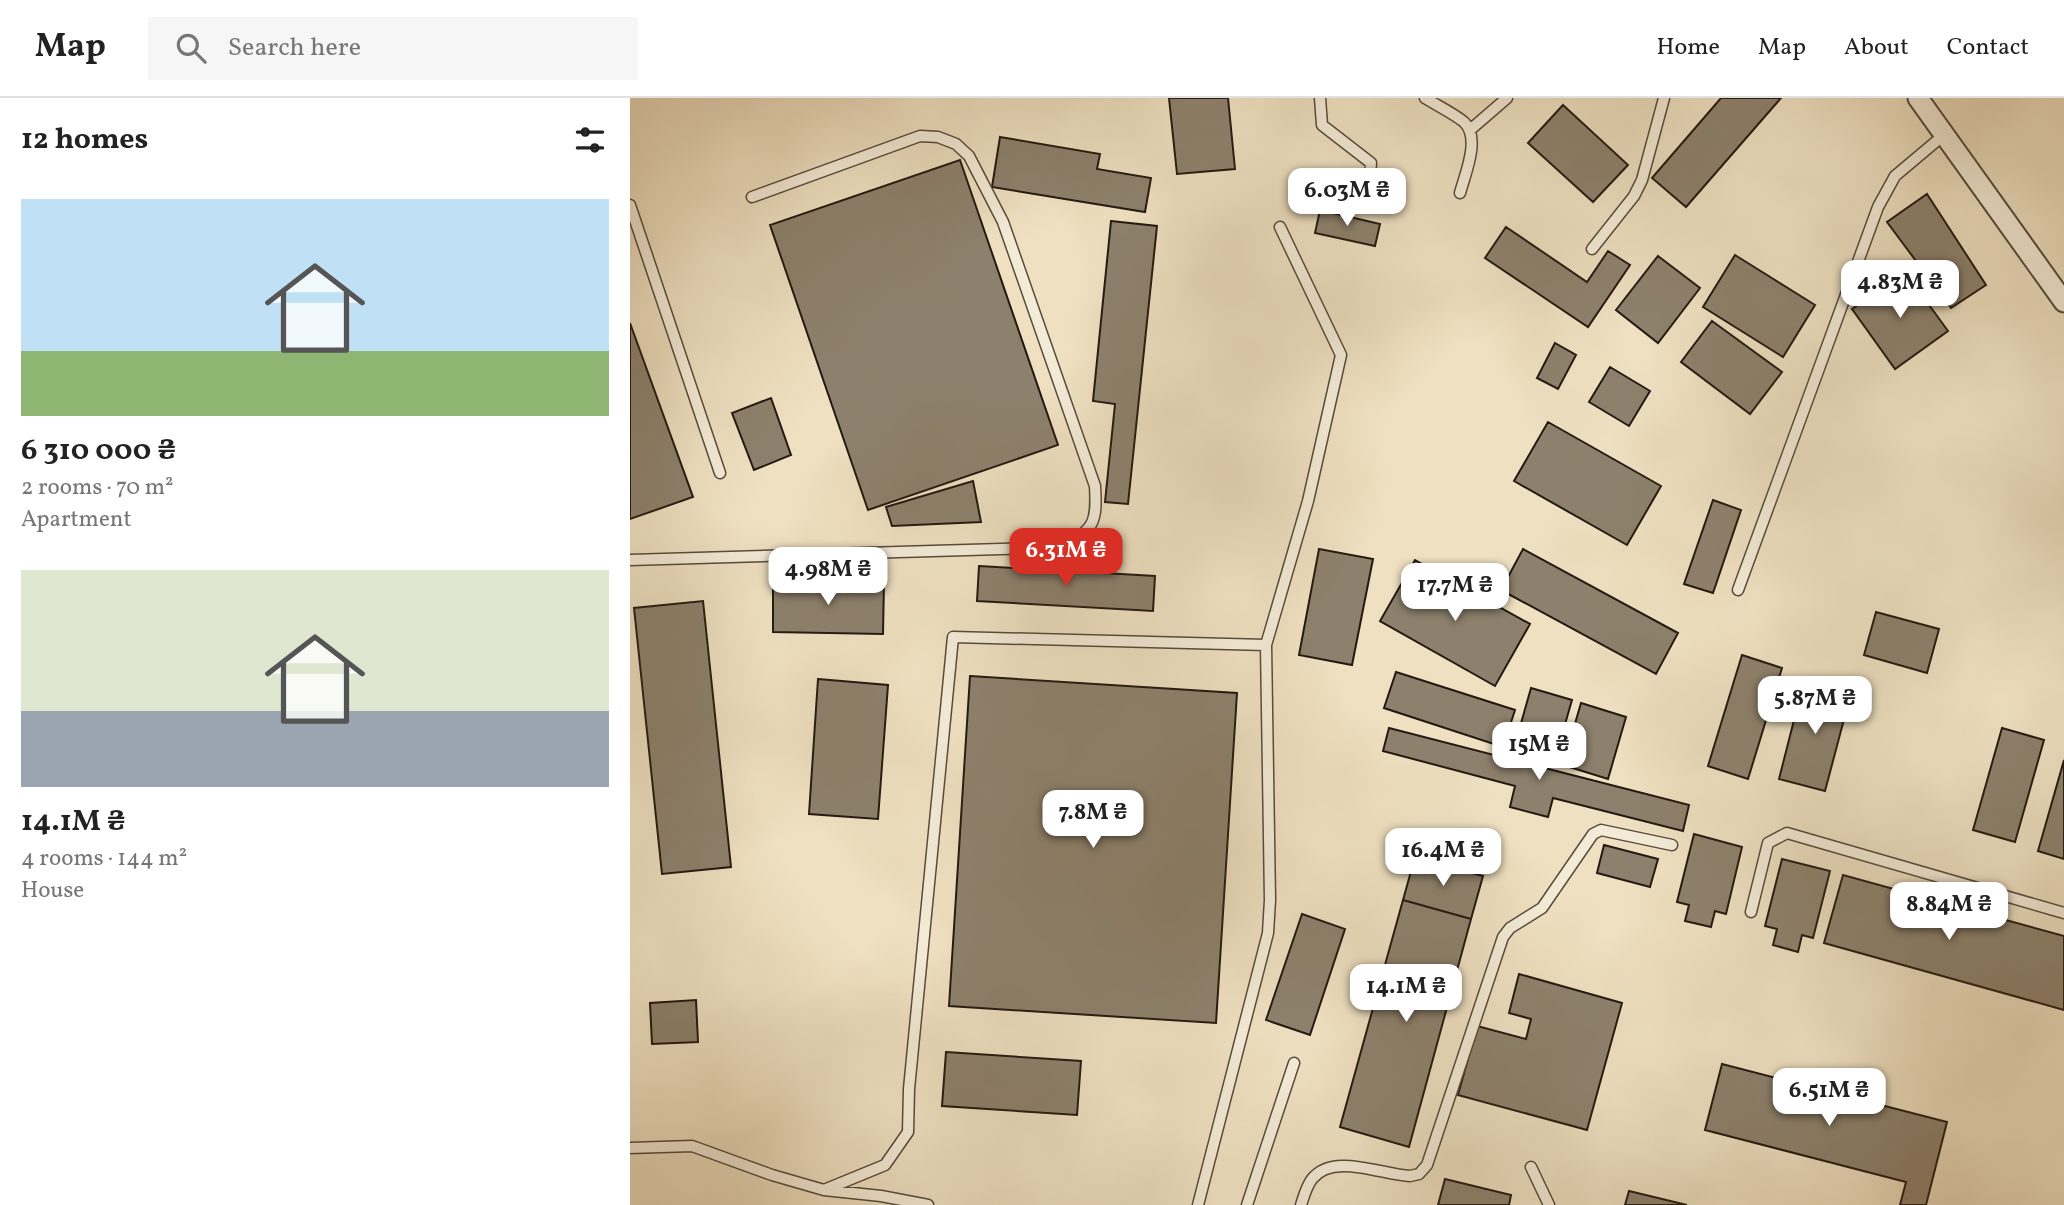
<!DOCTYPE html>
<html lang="en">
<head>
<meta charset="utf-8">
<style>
  body { margin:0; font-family:Vollkorn,serif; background:#f6f6f6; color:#222; height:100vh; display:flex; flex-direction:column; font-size:26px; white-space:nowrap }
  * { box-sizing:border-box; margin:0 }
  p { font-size:23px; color:#767676 }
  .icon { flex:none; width:38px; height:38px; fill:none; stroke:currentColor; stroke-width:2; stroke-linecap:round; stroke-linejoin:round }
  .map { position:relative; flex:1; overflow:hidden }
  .side { display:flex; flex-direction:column; background:#fff; width:630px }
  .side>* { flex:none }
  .price { position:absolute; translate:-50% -60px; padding:0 16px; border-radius:14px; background:#fff; color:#222; font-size:23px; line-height:46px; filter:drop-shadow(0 2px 4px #0008) }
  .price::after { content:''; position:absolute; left:50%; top:42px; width:21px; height:16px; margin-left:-10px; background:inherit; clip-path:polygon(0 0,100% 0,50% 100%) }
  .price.selected { background:#d93025; color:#fff }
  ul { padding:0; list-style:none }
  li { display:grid; align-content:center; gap:14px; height:371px; padding:0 21px }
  li span { display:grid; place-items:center; height:217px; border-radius:0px; color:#555 }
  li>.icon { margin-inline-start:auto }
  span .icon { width:126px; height:126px; fill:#fffc; stroke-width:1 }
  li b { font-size:30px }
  h2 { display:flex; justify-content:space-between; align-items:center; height:84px; padding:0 21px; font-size:30px }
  header { display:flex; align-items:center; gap:42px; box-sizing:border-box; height:98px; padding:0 35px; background:#fff; border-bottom:2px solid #e0e0e0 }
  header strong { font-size:33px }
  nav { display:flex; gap:38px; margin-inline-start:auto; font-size:24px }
  .search { width:490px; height:63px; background:#f6f6f6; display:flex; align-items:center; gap:18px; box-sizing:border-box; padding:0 24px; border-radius:0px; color:#767676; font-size:26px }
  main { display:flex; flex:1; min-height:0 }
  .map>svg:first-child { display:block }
  .building { fill:#8d816d; stroke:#241a12; stroke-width:2 }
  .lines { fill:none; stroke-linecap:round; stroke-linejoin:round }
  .service-casing { stroke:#564c3e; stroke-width:13 }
  .minor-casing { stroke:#564c3e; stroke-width:23 }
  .service { stroke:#f4ebd7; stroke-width:10 }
  .minor { stroke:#f4ebd7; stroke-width:19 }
</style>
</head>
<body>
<header>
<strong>Map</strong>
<div class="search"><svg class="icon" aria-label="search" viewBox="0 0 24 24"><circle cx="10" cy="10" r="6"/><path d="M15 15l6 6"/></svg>Search here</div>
<nav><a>Home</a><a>Map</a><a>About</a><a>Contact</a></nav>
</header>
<main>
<section class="side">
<h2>12 homes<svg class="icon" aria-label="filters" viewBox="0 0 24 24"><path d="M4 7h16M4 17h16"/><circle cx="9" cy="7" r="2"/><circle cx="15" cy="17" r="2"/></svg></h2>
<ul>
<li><span style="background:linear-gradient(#bfe0f5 70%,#8fb573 0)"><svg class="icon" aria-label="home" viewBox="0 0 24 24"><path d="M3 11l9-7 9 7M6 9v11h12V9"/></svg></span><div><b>6 310 000 ₴</b><p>2 rooms · 70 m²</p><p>Apartment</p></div></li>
<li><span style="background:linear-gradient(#dfe7d0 65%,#9aa5b1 0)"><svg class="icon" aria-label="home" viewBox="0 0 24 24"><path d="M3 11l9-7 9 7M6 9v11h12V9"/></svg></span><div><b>14.1M ₴</b><p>4 rooms · 144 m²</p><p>House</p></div></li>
</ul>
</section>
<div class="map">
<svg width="1434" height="1107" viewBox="0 0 1434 1107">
  <rect width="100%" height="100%" fill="#eee0c1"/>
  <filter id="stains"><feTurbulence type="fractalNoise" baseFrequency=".00286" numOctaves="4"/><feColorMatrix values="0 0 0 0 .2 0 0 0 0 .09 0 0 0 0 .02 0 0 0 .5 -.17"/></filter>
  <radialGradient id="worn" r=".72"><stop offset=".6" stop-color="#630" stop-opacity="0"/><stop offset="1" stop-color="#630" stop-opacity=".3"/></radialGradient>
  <path class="building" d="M539,0H598L605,71L547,76Z
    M1091,0H1151L1056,109L1022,80Z
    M933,7L998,67L963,104L898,45Z
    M370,39L470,56L467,71L521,80L515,114L362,89Z
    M330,62L428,347L238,412L140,127Z
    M1297,96L1356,187L1321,210L1257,124Z
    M690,112L750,126L745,148L685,135Z
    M481,123L527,128L498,406L475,404L485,306L463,303Z
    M876,129L957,184L978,153L1000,167L958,229L855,160Z
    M1105,157L1185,207L1153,259L1073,209Z
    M1028,158L1070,190L1028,245L986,212Z
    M1275,174L1318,233L1265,271L1222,211Z
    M1082,223L1152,274L1120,316L1051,264Z
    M0,225L63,399L0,421Z
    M925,245L946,257L928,291L907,280Z
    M980,269L1020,293L999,328L959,304Z
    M141,300L161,357L124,372L102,315Z
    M918,324L1031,388L997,447L884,383Z
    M343,383L351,424L262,428L256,409Z
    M1083,402L1111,412L1083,495L1054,486Z
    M689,451L743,461L722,567L669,557Z
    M893,451L1048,535L1026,576L871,492Z
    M785,462L900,526L865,588L750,523Z
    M349,468L525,478L523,513L347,503Z
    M143,482L254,484L253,536L143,534Z
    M73,503L101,769L32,776L4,510Z
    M1246,514L1309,531L1297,575L1234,557Z
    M1112,557L1152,570L1118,681L1078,668Z
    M766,574L885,612L873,649L754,610Z
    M340,578L607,595L586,925L319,908Z
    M188,581L258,587L248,721L179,716Z
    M1174,583L1221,595L1195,693L1149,681Z
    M901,590L942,602L923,668L882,657Z
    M951,605L996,619L978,681L933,667Z
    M759,630L1059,707L1053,733L923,700L918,719L880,709L885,688L753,653Z
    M1372,630L1414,642L1385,744L1343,732Z
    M1434,662V761L1408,753Z
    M1064,736L1112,749L1096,816L1085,813L1081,829L1055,823L1059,807L1047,804Z
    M974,747L1028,761L1020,789L967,775Z
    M785,759L853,778L841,821L773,802Z
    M1152,761L1200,773L1183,840L1172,837L1168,854L1143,847L1147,831L1135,828Z
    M1213,777L1434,838V912L1194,845Z
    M773,802L841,821L779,1049L710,1029Z
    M672,816L715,831L680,937L636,922Z
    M889,876L992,905L957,1032L828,997L847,928L896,941L901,921L879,915Z
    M66,902L68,944L22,946L20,905Z
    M316,954L451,963L447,1017L312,1008Z
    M1092,966L1317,1024L1296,1107H1270L1276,1084L1075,1032Z
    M815,1081L881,1097L879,1107H808Z
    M999,1093L1057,1107H995Z"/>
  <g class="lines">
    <g class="service-casing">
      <path id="service" d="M690,0L692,27L741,65L738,99
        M795,0C808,8 823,15 834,24C851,40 835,76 830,95
        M840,32L877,0
        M0,107L90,375
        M962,151L1004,98L1012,82L1034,0
        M0,462L435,449C465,430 467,423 465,388L373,124L339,58L326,46L308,39L290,38L122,99
        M1108,492L1248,109L1265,78L1315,36
        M1121,814L1138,745L1157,735L1434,815
        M0,1050L62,1048L142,1077L194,1092L251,1098L298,1107
        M901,1069L919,1107
        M194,1092L255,1067L278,1034L279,991L323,539L636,547
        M568,1107L638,835L640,802L636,547L678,403L711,257L650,129
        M617,1107L664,965
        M671,1107C674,1098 676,1089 682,1081C703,1054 752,1077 780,1078L789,1076L797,1067L873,839L880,830L912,810L963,736L971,732L1042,747"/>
    </g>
    <g class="minor-casing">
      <path id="minor" d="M1288,0L1434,204"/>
    </g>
    <use href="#service" class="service"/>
    <use href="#minor" class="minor"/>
  </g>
  <rect width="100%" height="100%" filter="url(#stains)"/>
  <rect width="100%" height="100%" fill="url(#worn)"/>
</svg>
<b class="price" style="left:717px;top:130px">6.03M ₴</b>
<b class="price" style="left:1270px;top:222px">4.83M ₴</b>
<b class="price selected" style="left:436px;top:490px">6.31M ₴</b>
<b class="price" style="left:198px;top:509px">4.98M ₴</b>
<b class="price" style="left:825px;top:525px">17.7M ₴</b>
<b class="price" style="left:1185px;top:638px">5.87M ₴</b>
<b class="price" style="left:909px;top:684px">15M ₴</b>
<b class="price" style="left:463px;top:752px">7.8M ₴</b>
<b class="price" style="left:813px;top:790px">16.4M ₴</b>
<b class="price" style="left:1319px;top:844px">8.84M ₴</b>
<b class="price" style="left:776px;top:926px">14.1M ₴</b>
<b class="price" style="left:1199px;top:1030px">6.51M ₴</b>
</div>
</main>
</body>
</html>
